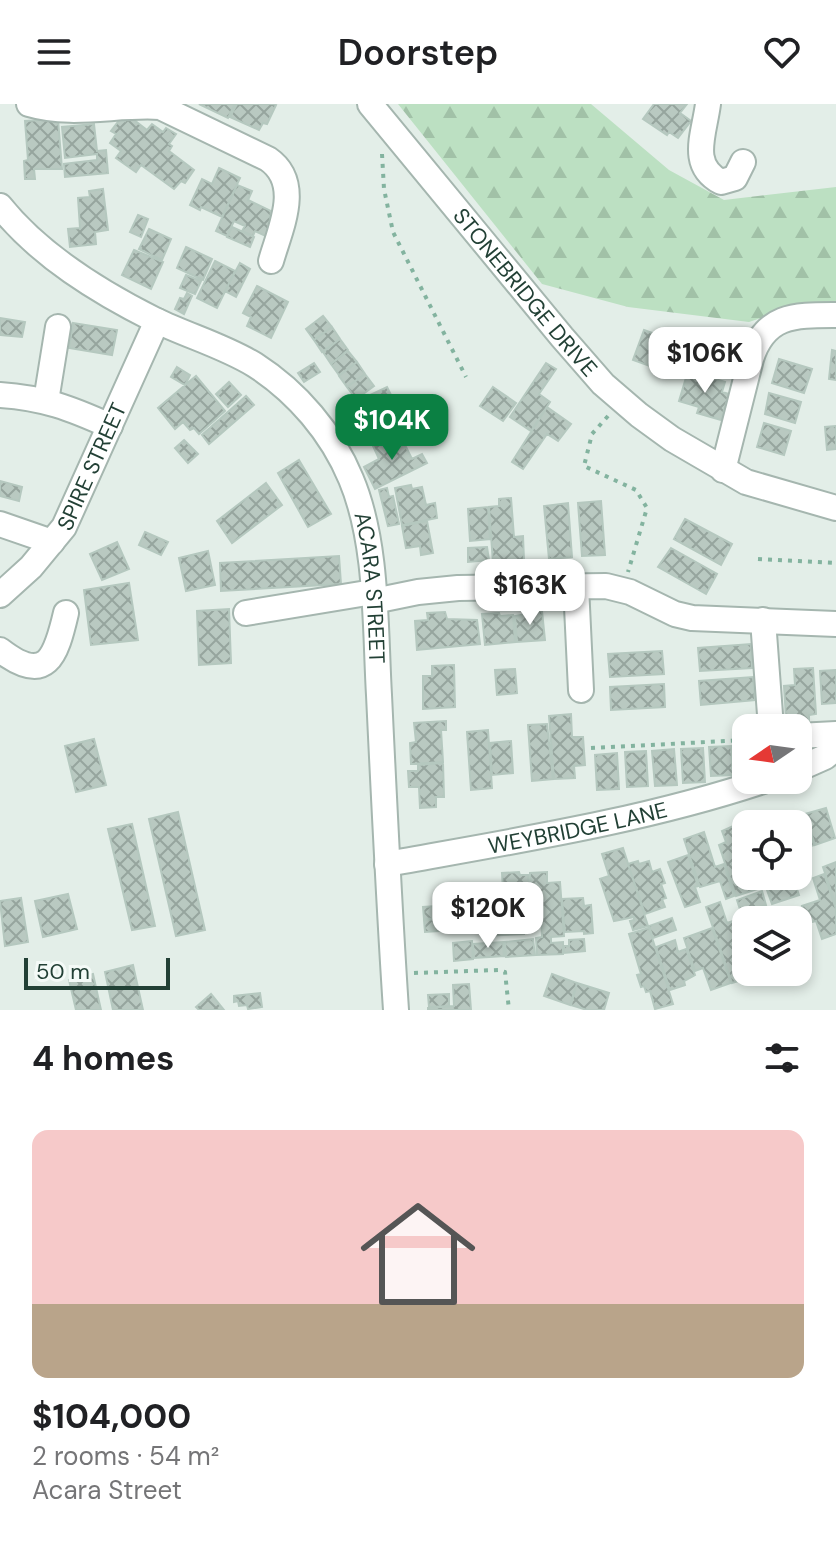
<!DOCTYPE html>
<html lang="en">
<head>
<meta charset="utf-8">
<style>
  body { margin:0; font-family:"DM Sans",sans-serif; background:#f6f6f6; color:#202124; height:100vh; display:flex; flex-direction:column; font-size:30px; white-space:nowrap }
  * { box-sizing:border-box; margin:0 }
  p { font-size:26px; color:#757577 }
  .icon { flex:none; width:44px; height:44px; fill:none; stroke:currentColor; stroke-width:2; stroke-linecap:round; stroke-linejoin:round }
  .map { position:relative; height:906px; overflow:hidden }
  .side { display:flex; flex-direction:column; background:#fff; flex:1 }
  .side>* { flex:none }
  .needle { width:52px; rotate:257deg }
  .fabs { position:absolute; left:732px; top:610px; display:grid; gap:16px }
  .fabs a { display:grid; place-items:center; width:80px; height:80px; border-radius:16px; background:#fff; box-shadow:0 4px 12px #0003; font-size:40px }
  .scale { position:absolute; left:24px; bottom:20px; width:146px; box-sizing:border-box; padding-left:8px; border:4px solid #224035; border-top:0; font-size:22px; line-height:28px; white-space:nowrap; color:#224035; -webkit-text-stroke:6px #f4faf7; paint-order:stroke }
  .price { position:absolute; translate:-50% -68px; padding:0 18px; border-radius:16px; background:#fff; color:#222; font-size:26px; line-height:52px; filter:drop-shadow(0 2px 4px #0008) }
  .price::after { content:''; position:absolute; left:50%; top:48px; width:24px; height:18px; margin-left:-12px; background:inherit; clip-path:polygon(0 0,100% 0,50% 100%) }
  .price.active { background:#0b8043; color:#fff }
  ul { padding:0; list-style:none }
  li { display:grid; align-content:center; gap:16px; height:424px; padding:0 32px }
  li span { display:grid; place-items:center; height:248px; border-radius:16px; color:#555 }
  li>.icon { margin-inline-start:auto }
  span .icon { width:144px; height:144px; fill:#fffc; stroke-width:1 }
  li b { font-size:34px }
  h2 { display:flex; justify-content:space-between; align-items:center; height:96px; padding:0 32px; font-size:34px }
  header { display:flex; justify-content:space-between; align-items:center; height:104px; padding:0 32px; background:#fff; font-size:36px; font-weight:600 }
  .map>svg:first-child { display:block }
  .forest { fill:url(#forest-firs) }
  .building { fill:url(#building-cross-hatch); stroke:#b5c8bf; stroke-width:2 }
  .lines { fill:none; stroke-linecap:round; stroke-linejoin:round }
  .minor-casing { stroke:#a5b6af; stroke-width:28 }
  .path { stroke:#83b39f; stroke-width:4; stroke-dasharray:4 6; stroke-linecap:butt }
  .minor { stroke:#fff; stroke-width:24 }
  .labels { text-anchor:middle; stroke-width:6; stroke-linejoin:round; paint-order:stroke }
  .street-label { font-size:22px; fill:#224035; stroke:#f4faf7 }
</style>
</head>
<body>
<header><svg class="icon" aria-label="menu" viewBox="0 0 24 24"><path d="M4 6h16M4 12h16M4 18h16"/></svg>Doorstep<svg class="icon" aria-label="heart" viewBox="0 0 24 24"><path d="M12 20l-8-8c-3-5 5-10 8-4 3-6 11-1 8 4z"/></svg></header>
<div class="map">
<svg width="836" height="906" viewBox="0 0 836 906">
  <defs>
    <pattern id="forest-firs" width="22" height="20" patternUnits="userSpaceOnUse" patternTransform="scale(2)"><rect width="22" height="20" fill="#bce0c2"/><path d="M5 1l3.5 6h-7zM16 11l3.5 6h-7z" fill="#a1c1a7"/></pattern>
    <pattern id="building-cross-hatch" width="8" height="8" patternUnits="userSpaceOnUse" patternTransform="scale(2)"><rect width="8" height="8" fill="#b9c9c1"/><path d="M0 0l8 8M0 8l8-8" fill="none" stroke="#96a59e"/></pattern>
  </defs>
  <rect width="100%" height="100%" fill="#e3eee8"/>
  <path class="forest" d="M398,0H591L669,66L724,96L836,83V199L797,202L749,218L628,203L542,180Z"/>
  <path class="building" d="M199,0H235L228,14Z
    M237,0H273L276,1L267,20L263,19L259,26L230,13Z
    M654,0H687L680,9L691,17L678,34L669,28L667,31L643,15Z
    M129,12L147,26L152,20L163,28L166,24L176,30L169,40L172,42L169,47L194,66L185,79L181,77L174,85L141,61L136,68L116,54L121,47L110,39L116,30L111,27L121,14L125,17Z
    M58,15L62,65H34L35,75H25L24,57L28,56L25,17Z
    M94,20L97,47L106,46L108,69L65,73L64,60L97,56V50L65,54L62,23Z
    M219,64L240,74L222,113L201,103L200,106L190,101L202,75L212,80Z
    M237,81L252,87L248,96L271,107L268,133L255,127L253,132L242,127L245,122L234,117L227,132L216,127Z
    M103,85L108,126L95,128L96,140L70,143L68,125L80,124L78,94L90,93L89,87Z
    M138,111L148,115L141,133L130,128Z
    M232,123L254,133L250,143L227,133Z
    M149,125L171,135L162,156L139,145Z
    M186,143L212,155L203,176L177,164Z
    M134,146L163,158L151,185L122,171Z
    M215,157L235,167L217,204L197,194Z
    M240,159L250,165L236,193L225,187Z
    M186,171L201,177L195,190L180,184Z
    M257,182L288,198L271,234L247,222L251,213L243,209Z
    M187,189L192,192L184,210L175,205L180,194L184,195Z
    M323,212L332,223L314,236L306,225Z
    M0,214L25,218L22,233L0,231Z
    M73,219L117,226L112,251L69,244Z
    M332,223L340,235L322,248L314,236Z
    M644,226L686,241L675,271L633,256Z
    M340,235L348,246L331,260L323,248Z
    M703,238L740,250L733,271L696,259Z
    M832,246L836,247V276L829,275Z
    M348,247L357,258L339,271L331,260Z
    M779,255L812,265L804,289L772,279Z
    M357,258L365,270L347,283L339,272Z
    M314,259L320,268L304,278L298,269Z
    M546,259L556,265L539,290L550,298L531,327L510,313Z
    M177,263L190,271L185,281L171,273Z
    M688,267L725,278L722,288L729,290L721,316L697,309L699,303L679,297Z
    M365,270L374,282L356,295L347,283Z
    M196,272L225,307L199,330L194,324L190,326L183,318L175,325L158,304Z
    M229,278L241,291L228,303L216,290Z
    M387,283L393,295L384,299L391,314L396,311L403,326L376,339L366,319L372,316L364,299L370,296L368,292Z
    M493,283L516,299L503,317L480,302Z
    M769,289L801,298L795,319L765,310Z
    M246,292L254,301L209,340L202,331Z
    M547,303L571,320L558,337L547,330L523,365L512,358Z
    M764,319L791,327L784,351L757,343Z
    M836,322V345L827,346L825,323Z
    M399,329L412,355L422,350L427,359L375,385L364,363L379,355L373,342Z
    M184,336L198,350L188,359L175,344Z
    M299,356L331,410L308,423L278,369Z
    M0,377L22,383L19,397L0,392Z
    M266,379L282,401L232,439L217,417Z
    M411,381L412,385L422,383L426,401L435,399L437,414L402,421L395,384Z
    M387,384L389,393L393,392L399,420L388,422L379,386Z
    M511,394L514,433L523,432L524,456L493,459L489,403L499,402V395Z
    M601,397L605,451L582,452L578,399Z
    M568,399L572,453L549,455L544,402Z
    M488,403L490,435L470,437L468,405Z
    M685,415L732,440L721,461L674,435Z
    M427,417L433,449L421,451L420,442L406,444L402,422Z
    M145,428L168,438L161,451L139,441Z
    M117,438L129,465L102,476L90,450Z
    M487,443L489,456L468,458V444Z
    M671,444L717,470L706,490L658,463Z
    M208,447L215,481L186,487L179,454Z
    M339,452L341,480L221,487L220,459Z
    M129,479L138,536L91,541L84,486Z
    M229,505L231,559L199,561L197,507Z
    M542,507L545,536L517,538L515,512Z
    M445,508L447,515L477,516L480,540L417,546L415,517L428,516L427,509Z
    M499,509L500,512L513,511L515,538L485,541L482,510Z
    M751,540L752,564L700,567L698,544Z
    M662,547L664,570L610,573L608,550Z
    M454,561L455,603L423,605V572H432V562Z
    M813,564L816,610L809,611V618L798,619V613L786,614L784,582L795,581L794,565Z
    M515,565L517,589L497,591L495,566Z
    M836,566V599L822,600L820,567Z
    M753,573L755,596L701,601L699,577Z
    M664,580L665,603L611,606L610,583Z
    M571,610L572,633H583L585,661L574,662L575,674L554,675L549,612Z
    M446,617V626H441L443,658L411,660L410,639L416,638L414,619Z
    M547,620L553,675L532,677L528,621Z
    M488,626L492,684L471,686L467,628Z
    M94,635L106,681L76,688L65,642Z
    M511,637L513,669L492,671L490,639Z
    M746,641V663L736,664L735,642Z
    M731,642L733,671L711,672L709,643Z
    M703,644L705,678L683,679L681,645Z
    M674,645L677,681L655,682L652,647Z
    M646,647L648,682L627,683L625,648Z
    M617,649L619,685L597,686L595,651Z
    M443,659L444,693H436V703L420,704L419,683H409L408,667H418V661Z
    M826,704L835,734L815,741L805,710Z
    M178,708L205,826L176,832L149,715Z
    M804,711L814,741L798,746V720H785L784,717Z
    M742,718L746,729V772H760L764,783L736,792L719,741L726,738L722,727Z
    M132,720L155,822L132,826L108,725Z
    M704,728L715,763L724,760L734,792L726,795L720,777L700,783L684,735Z
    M623,744L648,822L633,826L630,817L634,816V813L614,817L600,775L609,772L602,750Z
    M688,751L698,782L695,783L700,798L685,803L668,758Z
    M638,757L639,760L649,757L652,768L660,765L665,779L661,780L666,794L662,795L665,803L645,810L628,760Z
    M836,758V801L823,763Z
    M519,768L520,771H528L529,788L509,790V786H503L502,769Z
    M547,768V779L560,778L564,832L551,833V839L563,838V850L537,851L536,834L542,833L541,813H537L536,801H540L539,788L531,789L530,769Z
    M824,770L836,805V830L822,835L816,817L808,819L802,802L820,796L813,774Z
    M794,776L799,791L772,800L767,786Z
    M499,785L502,831L482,832L479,787Z
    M762,787L766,801L757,804L759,812L771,808L774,816H746V824L737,796Z
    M68,790L77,825L43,833L35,797Z
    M21,794L28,838L5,842L0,797Z
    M583,794L584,802L591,801L593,829L584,830V827L565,828L562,795Z
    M521,797L524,830L503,831L501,798Z
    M720,798L727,819L742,814L746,826V834L744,835L746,868H749L751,873L732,879L706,803Z
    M452,801L453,813L424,815L423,803Z
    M453,814L454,826L425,828L424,816Z
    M672,814L676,826L653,834L649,822Z
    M649,824L673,900L655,905L650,887L646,888L644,882L641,883L637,871L641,870L629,830Z
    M712,824L731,879L711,886L703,864L695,867L684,834Z
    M533,835L535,851L506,853L505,838Z
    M584,835L585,847L564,849V842H569V836Z
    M675,836L678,848L686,845L695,871L684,877L685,881L670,886L656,843Z
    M472,837L473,855L454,857L453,839Z
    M503,838L504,852L474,854L473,840Z
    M133,861L143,906H113L105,868Z
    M93,870L101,906H76L69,876Z
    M552,870L577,879L570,901L544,892Z
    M577,879L609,889L604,906H587L571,901Z
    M469,880L471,906H428V904L454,902L453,881Z
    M260,889L262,903L248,905L247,901L239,902L238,897L234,898V892Z
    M211,890L224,906H199L196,903Z
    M449,890V902L429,903L428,891Z"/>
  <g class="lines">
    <g class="minor-casing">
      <g id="minor">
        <path d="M29,0C73,13 117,0 160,3L268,55C303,79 280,125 271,157"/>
        <path id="s1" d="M370,0L562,233L603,280L639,311L672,335L746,378L836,404"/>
        <path d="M708,0C704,31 689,61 721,78L735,74L743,58"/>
        <path id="s2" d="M0,102C40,152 99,188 155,216C188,232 224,242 255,261C297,288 332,329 351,375C378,439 375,523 379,591C384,696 389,801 396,906"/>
        <path d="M0,291C44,294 70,304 110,322"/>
        <path d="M46,297L58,223"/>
        <path d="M723,366L751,255C765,210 795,211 836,211"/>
        <path d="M0,420L52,438"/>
        <path d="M576,482L581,586"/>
        <path id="s3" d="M0,491L31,463L64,423L157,217"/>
        <path d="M374,497L418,488L458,484L606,482L630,488L675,510L692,514L836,520"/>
        <path d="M246,509L373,488"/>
        <path d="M763,516L771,624"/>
        <path d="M0,546C47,582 56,552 66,509"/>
        <path d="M798,632L836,630"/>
        <path d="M798,665L825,653L836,644"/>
        <path id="s4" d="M387,760C514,737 644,717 766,676"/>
      </g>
    </g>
    <path class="path" d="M382,50L384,85L393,128L466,273
      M608,312L592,330L584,362L636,386L647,404L628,468
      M758,455L836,459
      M591,644L746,636
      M414,869L498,866L505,868L509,906"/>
    <use href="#minor" class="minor"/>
  </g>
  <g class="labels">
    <g class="street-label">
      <text dy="8" stroke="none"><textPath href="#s1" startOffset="244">STONEBRIDGE DRIVE</textPath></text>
      <text dy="8" stroke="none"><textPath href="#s3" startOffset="160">SPIRE STREET</textPath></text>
      <text dy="8" stroke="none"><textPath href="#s2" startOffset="566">ACARA STREET</textPath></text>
      <text dy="8" stroke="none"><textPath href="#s4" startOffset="194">WEYBRIDGE LANE</textPath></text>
    </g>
  </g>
</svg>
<div class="fabs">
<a><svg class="needle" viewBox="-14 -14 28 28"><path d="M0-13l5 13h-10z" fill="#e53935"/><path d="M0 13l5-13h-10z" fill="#757577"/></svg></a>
<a><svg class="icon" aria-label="locate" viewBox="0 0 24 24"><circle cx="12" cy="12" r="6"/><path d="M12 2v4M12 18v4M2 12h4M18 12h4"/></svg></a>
<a><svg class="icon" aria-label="layers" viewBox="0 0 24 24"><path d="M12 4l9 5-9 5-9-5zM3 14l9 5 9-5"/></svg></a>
</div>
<div class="scale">50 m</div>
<b class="price" style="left:705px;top:291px">$106K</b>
<b class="price active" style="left:392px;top:358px">$104K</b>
<b class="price" style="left:530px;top:523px">$163K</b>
<b class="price" style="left:488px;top:846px">$120K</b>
</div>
<section class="side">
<h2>4 homes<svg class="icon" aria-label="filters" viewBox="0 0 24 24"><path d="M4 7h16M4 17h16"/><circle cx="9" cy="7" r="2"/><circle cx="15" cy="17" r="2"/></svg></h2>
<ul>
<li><span style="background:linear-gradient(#f6c9c9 70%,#b9a48a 0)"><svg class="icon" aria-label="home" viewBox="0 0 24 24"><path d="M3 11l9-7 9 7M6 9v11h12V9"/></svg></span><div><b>$104,000</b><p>2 rooms · 54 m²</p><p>Acara Street</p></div></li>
</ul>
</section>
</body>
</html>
